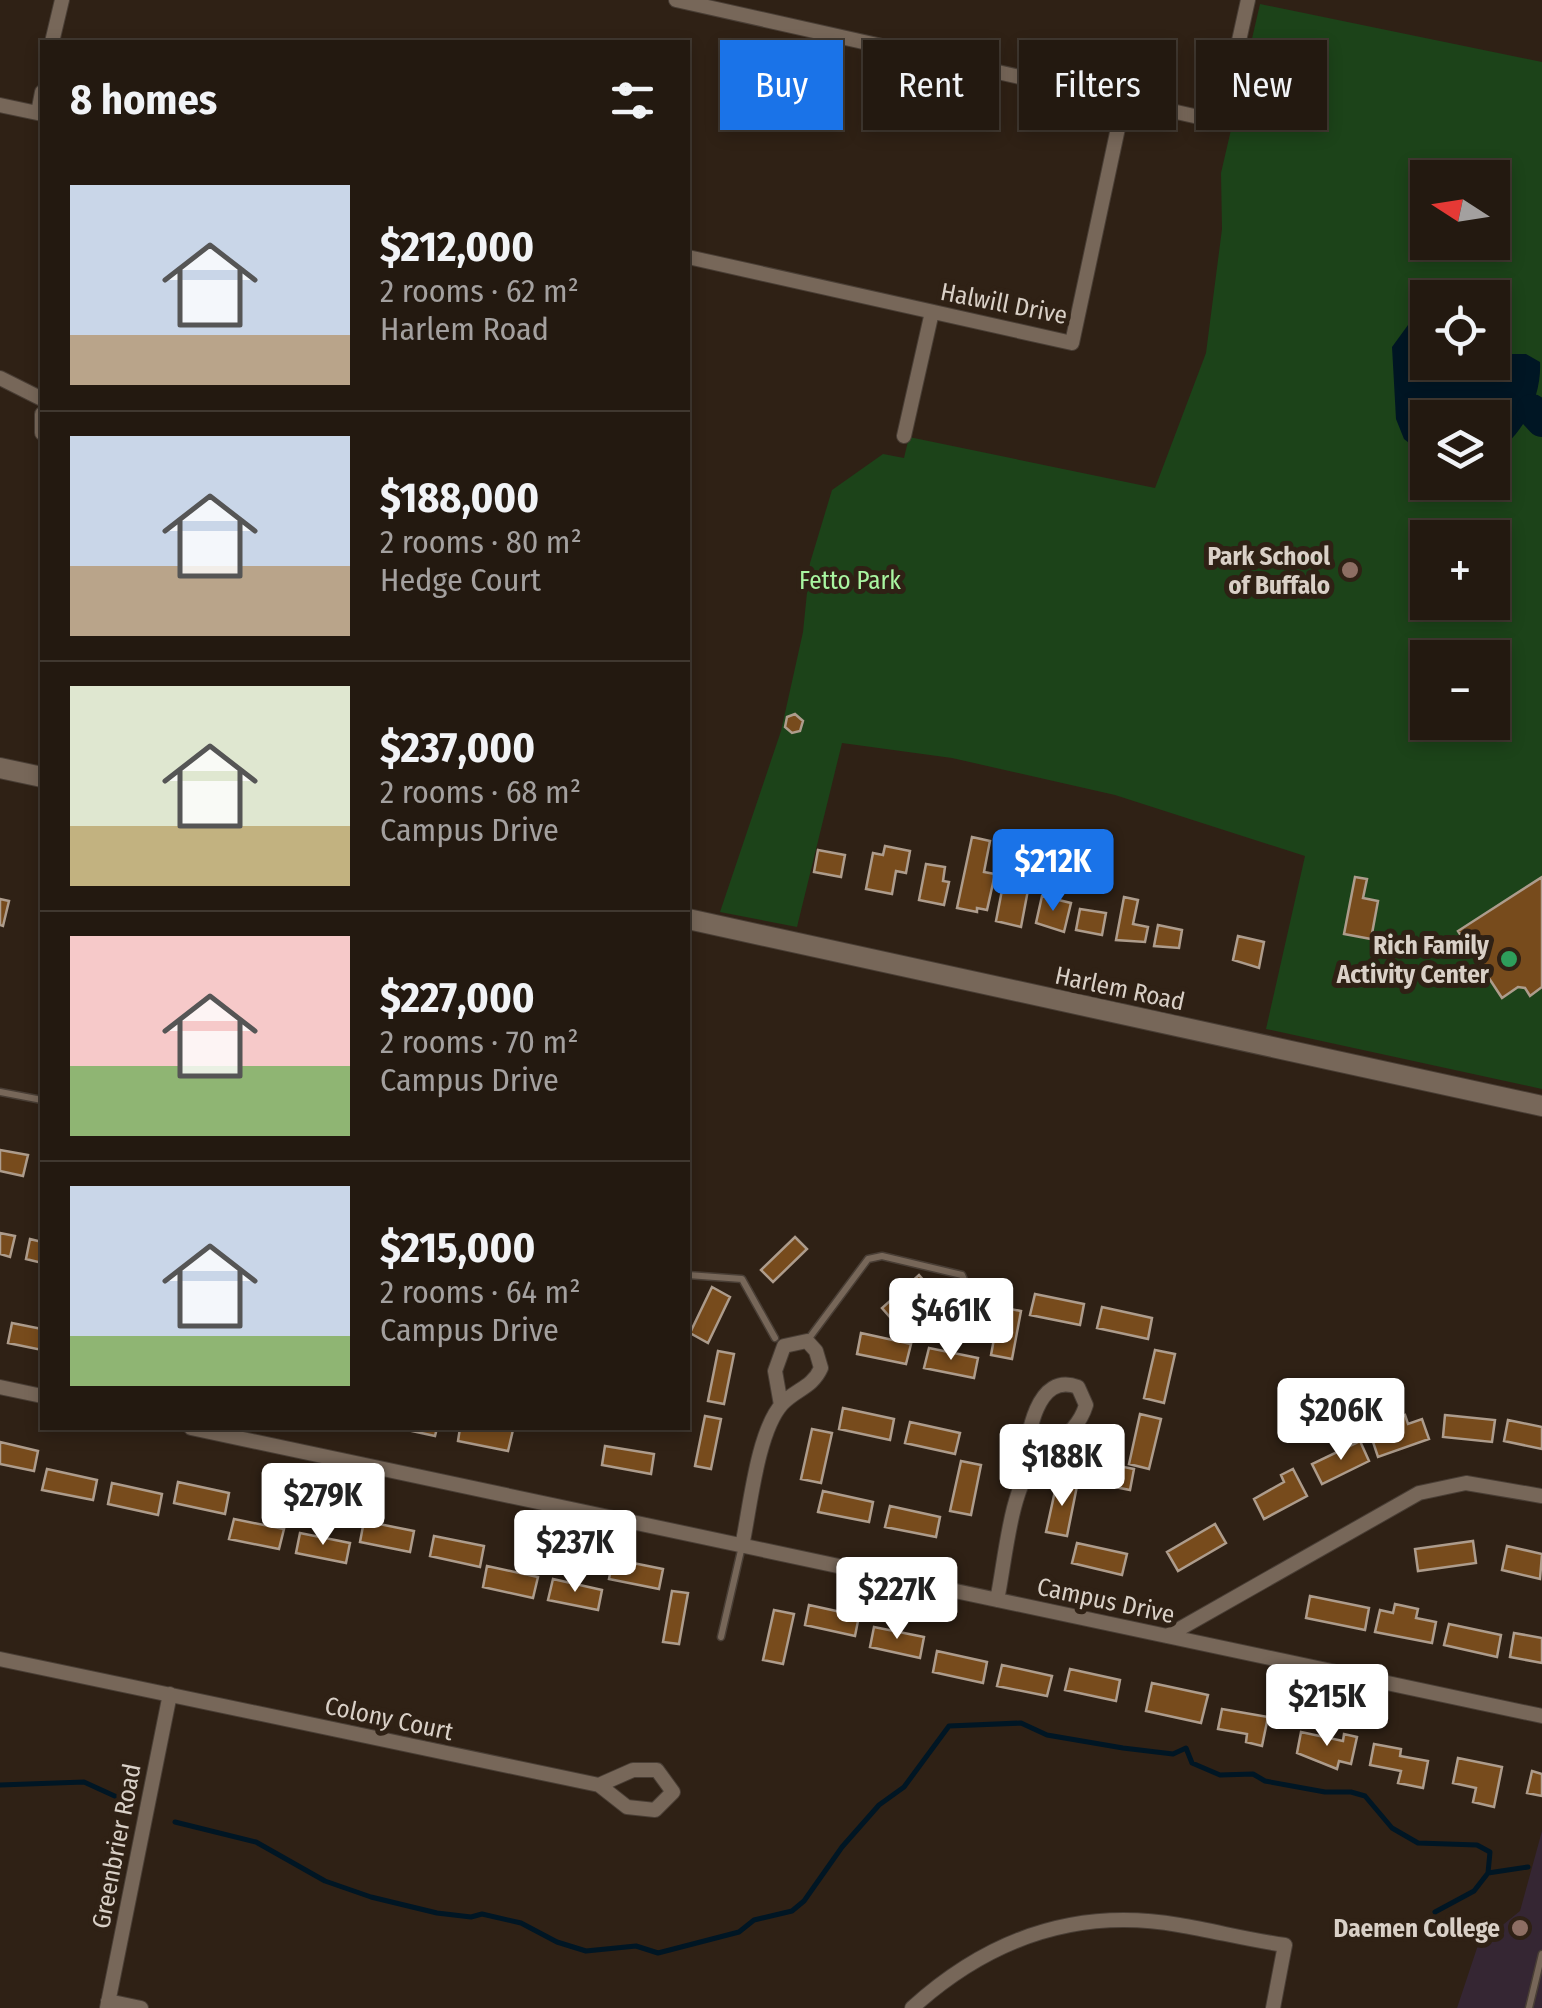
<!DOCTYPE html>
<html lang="en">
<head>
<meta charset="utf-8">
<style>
  body { margin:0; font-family:"Fira Sans Condensed",sans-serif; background:#2f261e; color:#f1f3f6; height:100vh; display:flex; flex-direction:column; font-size:38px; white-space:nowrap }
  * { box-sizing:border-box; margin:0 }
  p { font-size:32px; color:#a3a09f }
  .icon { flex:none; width:55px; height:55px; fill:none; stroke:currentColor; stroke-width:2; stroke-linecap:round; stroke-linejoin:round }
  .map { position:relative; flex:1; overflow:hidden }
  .details { position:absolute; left:40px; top:40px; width:650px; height:1390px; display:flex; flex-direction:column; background:#231910; border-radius:0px; box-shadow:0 5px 15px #0003,0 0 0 2px #403830 }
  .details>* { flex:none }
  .guide { position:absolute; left:720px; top:40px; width:670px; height:90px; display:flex; gap:20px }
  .needle { width:65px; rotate:282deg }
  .tools { position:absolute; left:1410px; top:160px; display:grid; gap:20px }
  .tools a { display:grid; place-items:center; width:100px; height:100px; border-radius:0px; background:#231910; box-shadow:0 5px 15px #0003,0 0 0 2px #403830; font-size:50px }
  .price { position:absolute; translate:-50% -85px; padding:0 22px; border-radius:10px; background:#fff; color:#222; font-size:32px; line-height:65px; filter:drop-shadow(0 2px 5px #0008) }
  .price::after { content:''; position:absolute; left:50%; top:60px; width:30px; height:22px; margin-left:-15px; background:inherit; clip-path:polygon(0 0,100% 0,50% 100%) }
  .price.active { background:#1a73e8; color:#fff }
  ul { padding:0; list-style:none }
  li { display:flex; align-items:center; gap:30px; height:250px; padding:0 30px }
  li+li { border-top:2px solid #403830 }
  li span { display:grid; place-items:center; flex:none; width:280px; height:200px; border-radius:0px; color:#555 }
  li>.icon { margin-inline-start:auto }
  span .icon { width:120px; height:120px; fill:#fffc; stroke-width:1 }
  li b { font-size:42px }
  h2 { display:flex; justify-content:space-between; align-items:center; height:120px; padding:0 30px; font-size:42px }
  .chip { padding:0 35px; border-radius:0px; background:#231910; box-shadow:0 5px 15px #0003,0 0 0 2px #403830; font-size:35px; line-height:90px }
  .chip.active { background:#1a73e8; color:#fff }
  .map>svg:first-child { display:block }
  .education { fill:#352633 }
  .green { fill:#1c4319; fill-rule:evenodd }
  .water { fill:#001624 }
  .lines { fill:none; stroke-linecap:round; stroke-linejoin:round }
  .stream { stroke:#001624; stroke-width:5 }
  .river { stroke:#001624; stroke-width:32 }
  .building { fill:#774b1c; stroke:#ad9c8c; stroke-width:2.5 }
  .service-casing { stroke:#493e35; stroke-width:9 }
  .minor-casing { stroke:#493e35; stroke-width:16 }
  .secondary-casing { stroke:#493e35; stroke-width:22 }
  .service { stroke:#776759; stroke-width:6 }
  .minor { stroke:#776759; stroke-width:14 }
  .secondary { stroke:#776759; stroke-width:20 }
  .education-dot { fill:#8d6e63; stroke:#2f2115; stroke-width:4 }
  .leisure-dot { fill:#2e9e5b; stroke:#2f2115; stroke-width:4 }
  .labels { text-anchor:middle; stroke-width:10; stroke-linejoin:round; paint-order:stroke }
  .street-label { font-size:25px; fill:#d9d0c7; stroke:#2f2115 }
  .poi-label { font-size:25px; font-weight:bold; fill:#d9d0c7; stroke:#2f2115; text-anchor:end }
  .park-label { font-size:25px; fill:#a9f6a1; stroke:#2f2115 }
</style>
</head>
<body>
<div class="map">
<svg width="1542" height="2008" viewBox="0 0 1542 2008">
  <rect width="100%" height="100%" fill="#2f2115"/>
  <path class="education" d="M1542,1831V2008H1457L1478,1945L1520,1911Z"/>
  <path class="green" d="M1260,4L1542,62V1089L1266,1029L1305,856L1115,795L952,758L842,743L797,927L720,912L781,731L803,632L810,563L832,490L883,454L904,458L909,437L1155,488L1206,353L1222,229L1221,173ZM1428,178H1492V242H1428ZM1428,298H1492V362H1428ZM1428,418H1492V482H1428ZM1428,538H1492V602H1428ZM1428,658H1492V722H1428Z"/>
  <path class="water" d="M1427,321L1428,362H1492L1493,354H1526L1540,362C1542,397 1522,438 1493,453L1492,418H1428L1427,457L1404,439L1396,419L1392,347L1408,325Z"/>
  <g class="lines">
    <path class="stream" d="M0,1785L84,1782L119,1798
      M175,1822L256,1842L325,1881L371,1897L437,1913L471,1917L482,1914L521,1923L557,1942L586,1951L636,1946L658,1953L739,1932L754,1920L792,1911L804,1901L842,1847L879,1805L904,1787L949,1726L1021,1723L1047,1735L1123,1748L1173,1754L1186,1748L1192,1763L1220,1775L1253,1774L1265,1781L1325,1792H1351L1365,1796L1392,1828L1418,1843L1477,1845L1490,1852L1488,1873L1528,1867
      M1435,1912L1474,1891L1488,1873"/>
    <path class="river" d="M1532,410L1542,421"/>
  </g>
  <path class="building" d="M795,714L803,721L800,731L792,733L785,727L787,717Z
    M972,837L990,841L984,872L995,874L987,910L977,908V912L957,908Z
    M885,846L910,851L906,873L896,871L892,894L866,889L873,853L883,855Z
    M818,850L845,855L841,877L814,872Z
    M926,864L945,867L943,881L949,882L944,905L919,900Z
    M1355,877L1367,879L1363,898L1378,901L1371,939L1344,934Z
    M1542,877V987L1530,996L1525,988L1518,987L1502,998L1458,931Z
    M1003,885L1028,890L1021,927L996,921Z
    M1042,896L1071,903L1064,932L1036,923Z
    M1124,897L1138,900L1133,924L1148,927L1145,942L1116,940Z
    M0,899L9,901L3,926L0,925Z
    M1080,909L1106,913L1102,935L1076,930Z
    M1158,925L1182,930L1179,948L1154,946Z
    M1238,936L1264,942L1259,968L1233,960Z
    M0,1150L28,1155L23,1176L0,1171Z
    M0,1233L15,1236L10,1257L0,1254Z
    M795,1237L807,1249L773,1282L761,1270Z
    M30,1239L42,1242V1263L26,1259Z
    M919,1275L933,1291L896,1324L882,1308Z
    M712,1287L730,1297L708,1343L690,1333Z
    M1035,1294L1084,1304L1080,1325L1030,1315Z
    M1000,1307L1021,1311L1012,1359L991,1355Z
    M1102,1307L1152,1318L1148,1339L1097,1328Z
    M12,1323L42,1329V1350L8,1343Z
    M861,1333L911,1344L906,1364L857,1354Z
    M929,1348L978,1358L974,1378L924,1368Z
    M1155,1350L1175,1354L1164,1403L1144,1398Z
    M718,1351L734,1354L724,1404L708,1401Z
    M843,1408L894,1419L890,1440L839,1429Z
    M1140,1414L1161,1419L1149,1469L1129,1464Z
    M1405,1415L1408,1424L1422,1419L1429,1439L1378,1457L1366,1421L1378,1416L1383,1432L1396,1428L1393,1420Z
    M1445,1415L1495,1420L1492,1442L1443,1437Z
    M705,1416L721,1419L711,1469L695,1466Z
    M1508,1420L1542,1427V1449L1504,1441Z
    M910,1422L960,1433L955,1454L905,1443Z
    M398,1428H437L435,1436Z
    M460,1428L513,1430L508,1451L458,1441Z
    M812,1429L832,1433L821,1483L801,1479Z
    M1360,1441L1369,1461L1322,1484L1312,1464Z
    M0,1442L38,1451L34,1471L0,1464Z
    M605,1446L654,1454L651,1474L602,1465Z
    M1083,1459L1134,1469L1130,1490L1079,1480Z
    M961,1461L981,1465L971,1515L950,1511Z
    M47,1469L97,1480L93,1500L42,1490Z
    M1293,1469L1307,1496L1264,1519L1254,1499L1284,1482L1281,1475Z
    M178,1482L229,1493L225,1514L174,1503Z
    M1057,1482L1077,1486L1067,1536L1046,1532Z
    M112,1483L162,1494L158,1515L108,1504Z
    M823,1491L873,1502L869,1522L818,1512Z
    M890,1506L940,1517L936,1537L885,1527Z
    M234,1519L284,1529L279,1549L229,1539Z
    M364,1521L414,1531L410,1552L360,1542Z
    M1215,1524L1226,1543L1178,1571L1167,1552Z
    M300,1533L350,1543L346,1563L296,1553Z
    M434,1536L484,1546L480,1567L430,1556Z
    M1473,1541L1476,1563L1418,1571L1415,1549Z
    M1077,1543L1127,1554L1122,1575L1072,1563Z
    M1507,1546L1542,1554L1540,1579L1502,1570Z
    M613,1559L663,1569L659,1589L609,1579Z
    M487,1566L538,1577L533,1598L483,1587Z
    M553,1579L602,1590L598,1610L548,1600Z
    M672,1591L688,1593L679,1644L663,1642Z
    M1310,1596L1369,1608L1365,1630L1306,1618Z
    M1395,1604L1418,1609L1416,1618L1436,1622L1432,1643L1375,1632L1380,1610L1393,1613Z
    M809,1605L859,1616L855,1636L805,1625Z
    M774,1610L794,1614L783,1664L763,1660Z
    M1449,1624L1501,1635L1497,1657L1444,1645Z
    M874,1627L924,1637L920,1658L870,1647Z
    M1514,1633L1542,1638V1663L1510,1657Z
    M937,1651L987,1662L983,1683L933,1672Z
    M1002,1665L1052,1676L1047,1696L997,1686Z
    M1070,1669L1120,1680L1116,1701L1065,1690Z
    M1152,1683L1208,1695L1201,1723L1146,1711Z
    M1222,1709L1268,1717L1262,1746L1246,1742L1247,1734L1218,1729Z
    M1301,1732L1343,1741L1344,1734L1357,1737L1351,1764L1339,1761L1337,1769L1297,1753Z
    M1374,1744L1401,1749L1400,1756L1428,1761L1423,1788L1398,1783L1401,1771L1370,1765Z
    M1458,1758L1502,1767L1494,1807L1473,1802L1476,1788L1453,1783Z
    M1532,1771L1542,1774V1796L1527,1793Z"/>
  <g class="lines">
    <g class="service-casing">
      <path id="service" d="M0,1092L42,1100
        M688,1275L742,1279L775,1338
        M807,1341L868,1259L882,1256L962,1275L966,1284L948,1330
        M721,1637L742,1546
        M1529,2008L1542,1954"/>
    </g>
    <g class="minor-casing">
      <path id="minor" d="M676,0L1221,122L1248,0
        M52,42L62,0
        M0,105L42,114
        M38,113L42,92
        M688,257L1072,343L1124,100
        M0,378L42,399
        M42,414V433
        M904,436L932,312
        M0,1387L42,1396
        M191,1428L1542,1716
        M742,1546C750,1509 757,1432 782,1404C796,1389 812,1388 821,1368L816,1351L807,1341L784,1346L775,1371L781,1405
        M997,1600C1005,1563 1010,1490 1034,1463C1053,1441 1077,1435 1086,1405L1078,1387C1029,1369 1026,1457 1020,1489
        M1167,1636L1419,1493L1466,1483L1542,1496
        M0,1659L599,1785L627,1807L655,1810L673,1792L657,1770H633L599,1785
        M108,2001L141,2008
        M107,2008L170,1694
        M912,2008C988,1939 1076,1907 1179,1925C1215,1931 1249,1940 1285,1945L1273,2008"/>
    </g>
    <g class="secondary-casing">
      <path id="secondary" d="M0,768L42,777
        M688,919L1542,1106"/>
    </g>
    <use href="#service" class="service"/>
    <use href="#minor" class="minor"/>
    <use href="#secondary" class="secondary"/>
  </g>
  <g class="education-dot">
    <circle cx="1350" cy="570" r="10"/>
    <circle cx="1520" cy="1928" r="10"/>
  </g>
  <circle class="leisure-dot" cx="1509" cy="959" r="10"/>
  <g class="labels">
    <g class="street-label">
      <text transform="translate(1004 303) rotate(11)" y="9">Halwill Drive</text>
      <text transform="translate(1120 988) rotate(12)" y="9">Harlem Road</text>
      <text transform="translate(1106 1600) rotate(12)" y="9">Campus Drive</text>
      <text transform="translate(389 1718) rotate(12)" y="9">Colony Court</text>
      <text transform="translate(116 1846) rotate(-79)" y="9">Greenbrier Road</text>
    </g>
    <g class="poi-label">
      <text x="1330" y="565">Park School<tspan x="1330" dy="29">of Buffalo</tspan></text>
      <text x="1489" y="954">Rich Family<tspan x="1489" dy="29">Activity Center</tspan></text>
      <text x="1500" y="1937">Daemen College</text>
    </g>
    <g class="park-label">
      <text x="850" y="589">Fetto Park</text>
    </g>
  </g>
</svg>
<div class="tools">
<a><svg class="needle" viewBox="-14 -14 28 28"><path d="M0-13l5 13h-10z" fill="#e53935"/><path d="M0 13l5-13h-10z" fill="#a3a09f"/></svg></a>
<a><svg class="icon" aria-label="locate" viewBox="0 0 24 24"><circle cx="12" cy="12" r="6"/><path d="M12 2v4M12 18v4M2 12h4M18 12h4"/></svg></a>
<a><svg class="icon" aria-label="layers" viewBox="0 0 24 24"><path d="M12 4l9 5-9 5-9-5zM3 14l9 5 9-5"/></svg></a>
<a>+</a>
<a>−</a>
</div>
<b class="price active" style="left:1053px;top:914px">$212K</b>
<b class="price" style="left:951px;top:1363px">$461K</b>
<b class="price" style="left:1341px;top:1463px">$206K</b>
<b class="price" style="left:1062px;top:1509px">$188K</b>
<b class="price" style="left:323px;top:1548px">$279K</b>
<b class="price" style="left:575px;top:1595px">$237K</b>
<b class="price" style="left:897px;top:1642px">$227K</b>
<b class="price" style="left:1327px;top:1749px">$215K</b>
<div class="guide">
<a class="chip active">Buy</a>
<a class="chip">Rent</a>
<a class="chip">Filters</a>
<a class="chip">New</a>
</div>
<section class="details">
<h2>8 homes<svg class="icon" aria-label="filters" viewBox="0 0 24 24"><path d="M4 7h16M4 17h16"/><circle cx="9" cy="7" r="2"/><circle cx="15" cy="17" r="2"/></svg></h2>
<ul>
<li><span style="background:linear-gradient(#c9d6e8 75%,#b9a48a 0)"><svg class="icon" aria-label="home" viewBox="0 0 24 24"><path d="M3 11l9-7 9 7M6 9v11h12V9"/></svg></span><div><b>$212,000</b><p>2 rooms · 62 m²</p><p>Harlem Road</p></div></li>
<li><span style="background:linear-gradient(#c9d6e8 65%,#b9a48a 0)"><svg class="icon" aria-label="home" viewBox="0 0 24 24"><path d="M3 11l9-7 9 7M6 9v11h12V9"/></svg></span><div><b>$188,000</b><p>2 rooms · 80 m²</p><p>Hedge Court</p></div></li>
<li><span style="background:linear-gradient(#dfe7d0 70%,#c2b280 0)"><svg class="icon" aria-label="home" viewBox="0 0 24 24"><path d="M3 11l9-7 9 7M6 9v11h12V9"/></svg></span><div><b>$237,000</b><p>2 rooms · 68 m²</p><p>Campus Drive</p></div></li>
<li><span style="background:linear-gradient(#f6c9c9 65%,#8fb573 0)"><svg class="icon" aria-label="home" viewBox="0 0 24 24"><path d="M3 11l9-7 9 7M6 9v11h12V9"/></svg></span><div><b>$227,000</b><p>2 rooms · 70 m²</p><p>Campus Drive</p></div></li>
<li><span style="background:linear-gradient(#c9d6e8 75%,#8fb573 0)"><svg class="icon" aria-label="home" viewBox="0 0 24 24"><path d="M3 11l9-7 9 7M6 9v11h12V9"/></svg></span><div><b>$215,000</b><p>2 rooms · 64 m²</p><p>Campus Drive</p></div></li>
</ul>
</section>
</div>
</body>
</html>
